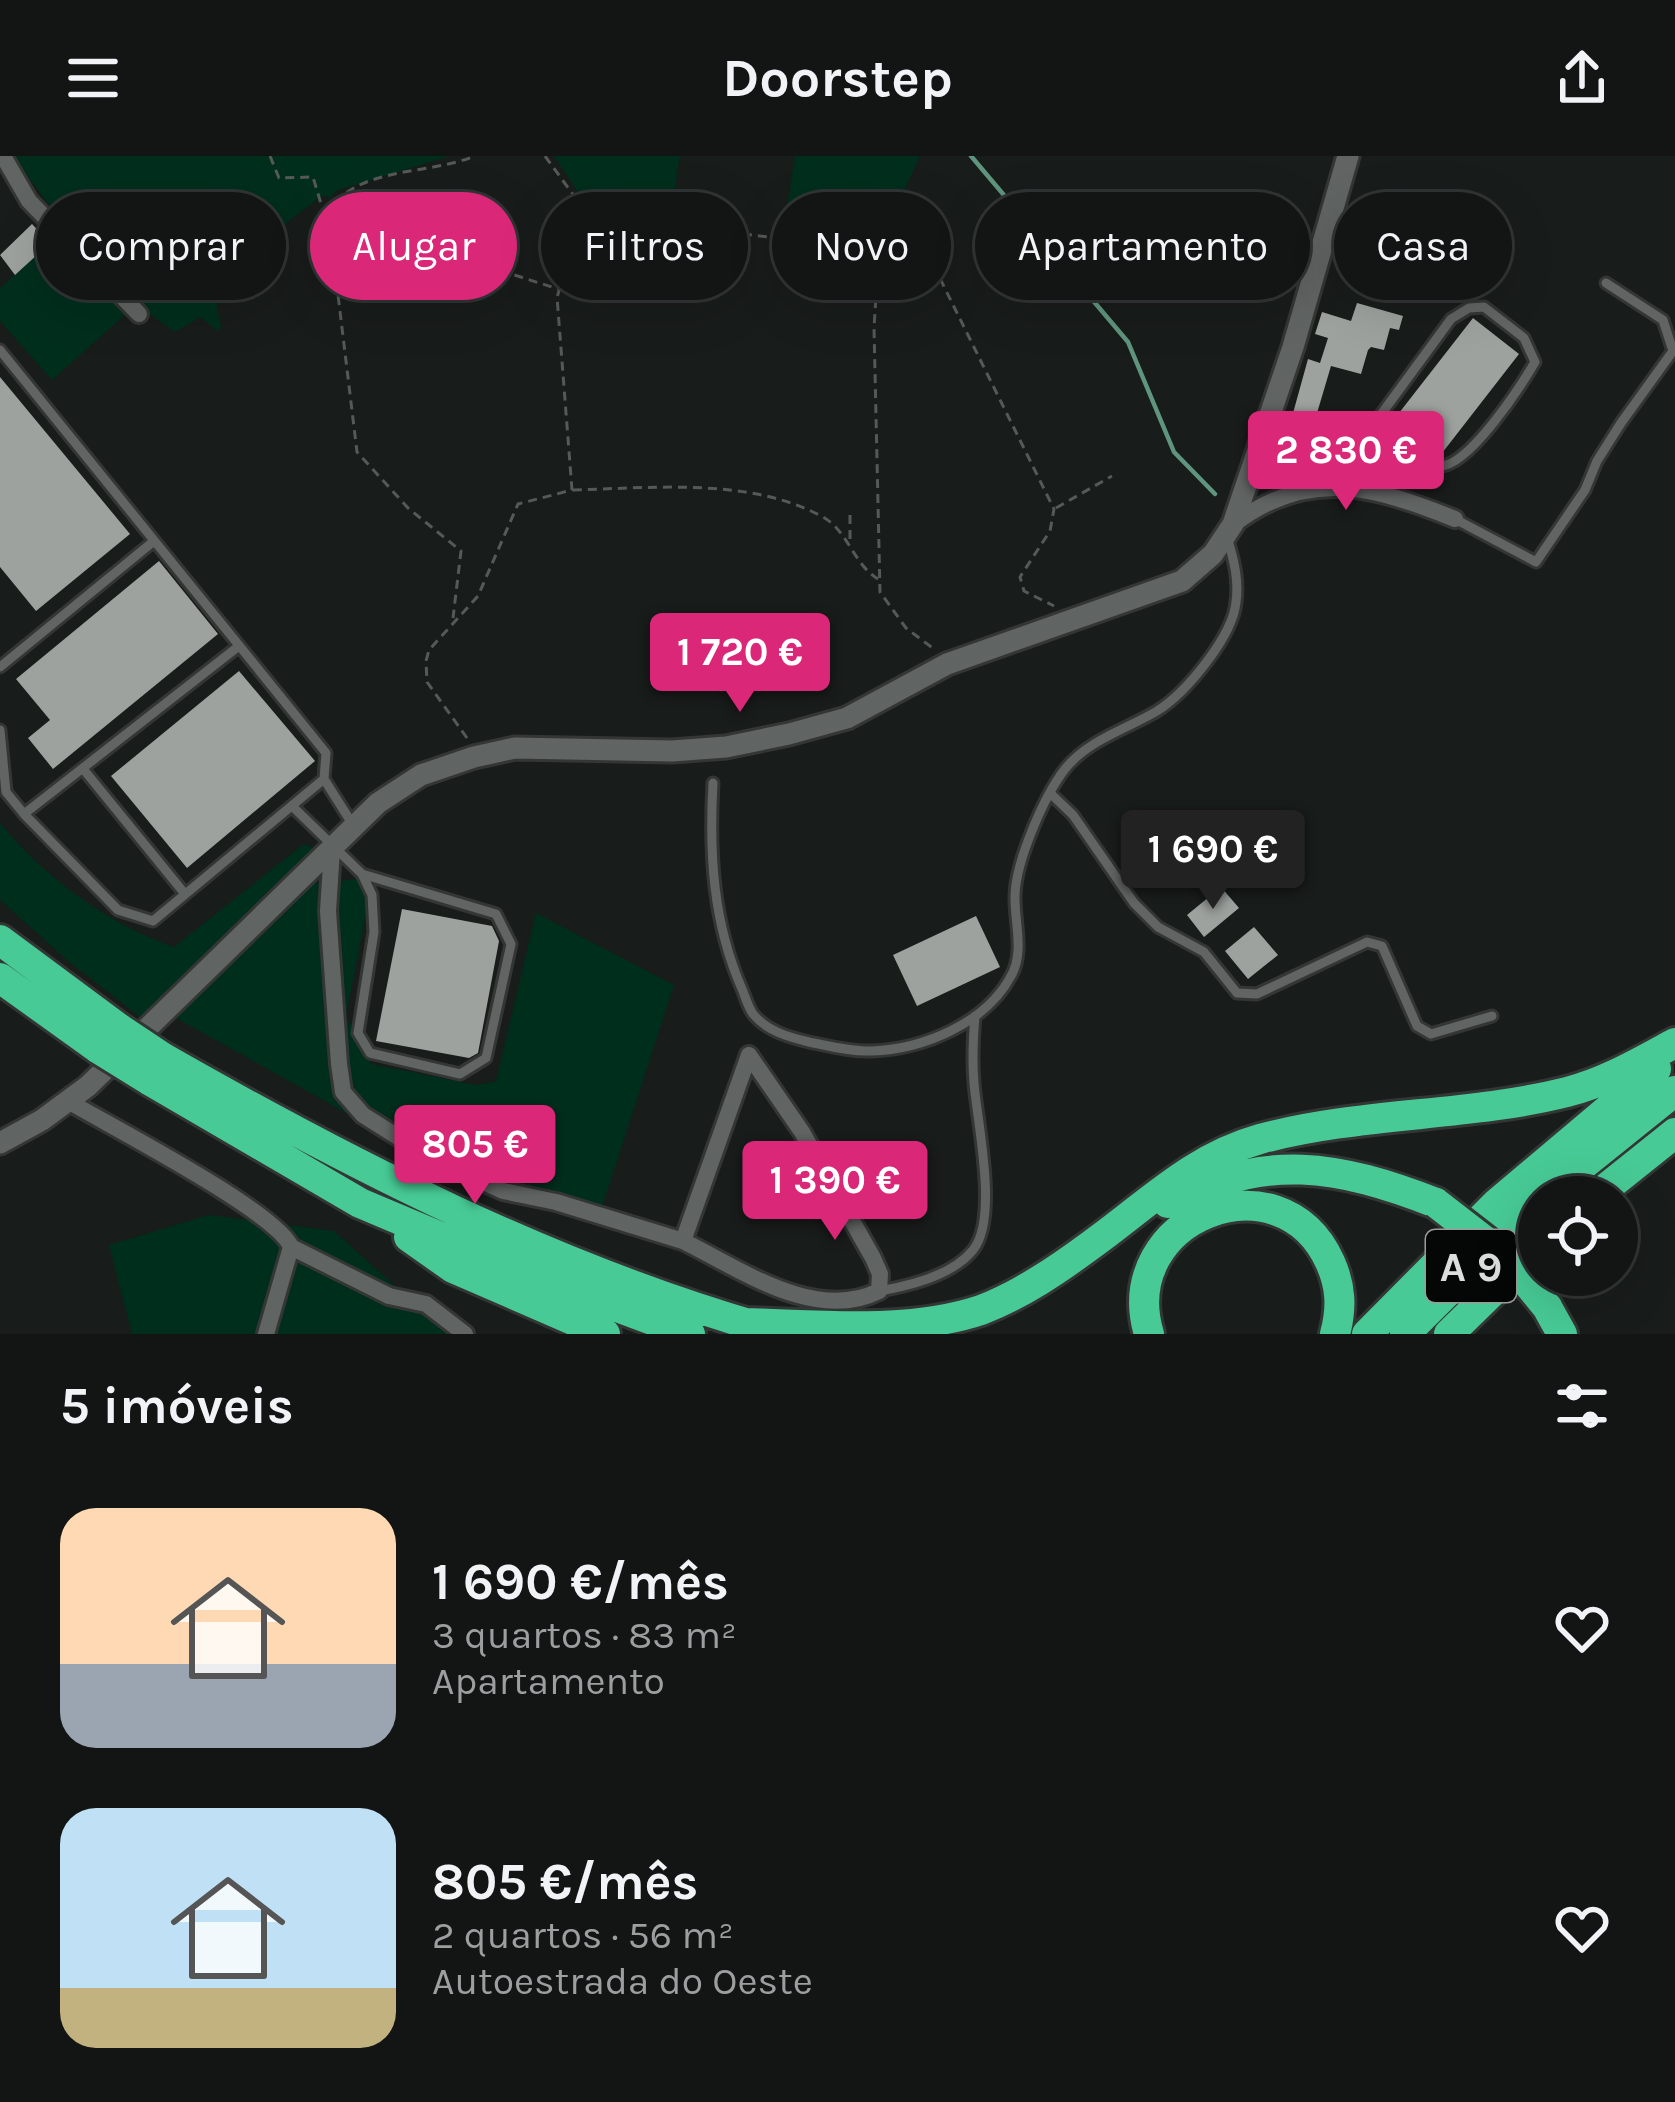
<!DOCTYPE html>
<html lang="pt">
<head>
<meta charset="utf-8">
<style>
  body { margin:0; font-family:Karla,sans-serif; background:#1f2222; color:#f1f3f6; height:100vh; display:flex; flex-direction:column; font-size:45px; white-space:nowrap }
  * { box-sizing:border-box; margin:0 }
  p { font-size:39px; color:#9c9fa0 }
  .icon { flex:none; width:66px; height:66px; fill:none; stroke:currentColor; stroke-width:2; stroke-linecap:round; stroke-linejoin:round }
  .map { position:relative; height:1178px; overflow:hidden }
  .sheet { display:flex; flex-direction:column; background:#121514; flex:1 }
  .sheet>* { flex:none }
  .hud { position:absolute; left:36px; top:36px; width:1605px; height:108px; display:flex; gap:24px }
  .controls { position:absolute; left:1518px; top:1020px; display:grid; gap:24px }
  .controls a { display:grid; place-items:center; width:120px; height:120px; border-radius:50%; background:#121514; box-shadow:0 12px 48px #0002,0 0 0 3px #313434; font-size:60px }
  .price { position:absolute; translate:-50% -102px; padding:0 27px; border-radius:12px; background:#db2777; color:#fff; font-size:39px; line-height:78px; filter:drop-shadow(0 3px 6px #0008) }
  .price::after { content:''; position:absolute; left:50%; top:72px; width:36px; height:27px; margin-left:-18px; background:inherit; clip-path:polygon(0 0,100% 0,50% 100%) }
  .price.selected { background:#222; color:#fff }
  ul { padding:0; list-style:none }
  li { display:flex; align-items:center; gap:36px; height:300px; padding:0 60px }
  li span { display:grid; place-items:center; flex:none; width:336px; height:240px; border-radius:36px; color:#555 }
  li>.icon { margin-inline-start:auto }
  span .icon { width:144px; height:144px; fill:#fffc; stroke-width:1 }
  li b { font-size:51px }
  h2 { display:flex; justify-content:space-between; align-items:center; height:144px; padding:0 60px; font-size:51px }
  .tag { padding:0 42px; border-radius:54px; background:#121514; box-shadow:0 12px 48px #0002,0 0 0 3px #313434; font-size:42px; line-height:108px }
  .tag.selected { background:#db2777; color:#fff }
  header { display:flex; justify-content:space-between; align-items:center; height:156px; padding:0 60px; background:#121514; font-size:54px; font-weight:700 }
  .map>svg:first-child { display:block }
  .green { fill:#002e1d }
  .lines { fill:none; stroke-linecap:round; stroke-linejoin:round }
  .stream { stroke:#5f947e; stroke-width:4.5 }
  .building { fill:#9da29f }
  .service-casing { stroke:#333634; stroke-width:15 }
  .minor-casing { stroke:#333634; stroke-width:22 }
  .tertiary-casing { stroke:#333634; stroke-width:27 }
  .motorway-casing { stroke:#333634; stroke-width:36 }
  .path { stroke:#555957; stroke-width:3; stroke-dasharray:9 6; stroke-linecap:butt }
  .service { stroke:#606462; stroke-width:9 }
  .minor { stroke:#606462; stroke-width:16 }
  .tertiary { stroke:#606462; stroke-width:21 }
  .motorway { stroke:#47ca95; stroke-width:30 }
  .motorway-bridge-casing { stroke:#333634; stroke-width:36; stroke-linecap:butt }
  .motorway-bridge { stroke:#47ca95; stroke-width:30 }
  .labels { text-anchor:middle; stroke-width:12; stroke-linejoin:round; paint-order:stroke }
  .shield { fill:#050606; stroke:#9b9d9c; stroke-width:3 }
  .shield-label { font-size:42px; font-weight:bold; fill:#dbdedc }
</style>
</head>
<body>
<header><svg class="icon" aria-label="menu" viewBox="0 0 24 24"><path d="M4 6h16M4 12h16M4 18h16"/></svg>Doorstep<svg class="icon" aria-label="share" viewBox="0 0 24 24"><path d="M12 15V3M7 8l5-5 5 5M5 13v7h14v-7"/></svg></header>
<div class="map">
<svg width="1675" height="1178" viewBox="0 0 1675 1178">
  <rect width="100%" height="100%" fill="#181c1a"/>
  <path class="green" d="M13,0H450L335,35L332,41L322,40C294,60 228,111 218,143C216,152 219,161 221,171L217,175L201,161L175,176L140,151L129,132L46,45Z
    M554,0H680C676,15 677,35 671,48C662,69 625,90 606,78Z
    M795,0H920L897,50L864,53L782,81Z
    M58,80L126,158L52,224L0,165V132Z
    M0,667C47,723 106,767 174,791L304,688L314,692L140,861L68,805L0,744Z
    M357,723L368,747L346,860L371,908L477,929L496,925L536,757L674,829L600,1057L488,1036L176,862L311,728Z
    M209,1059L334,1075L448,1178H132L109,1089Z"/>
  <g class="lines">
    <path class="stream" d="M971,0L1128,186L1174,296L1215,338"/>
  </g>
  <path class="building" d="M32,68L50,87L15,119L0,99Z
    M1357,147L1403,160L1399,174L1390,172L1384,194L1371,191L1368,194L1361,218L1331,210L1312,274L1290,268L1308,203L1320,207L1328,182L1315,178L1322,156L1351,165Z
    M1473,162L1519,198L1439,301L1436,300L1392,266Z
    M0,221L130,378L36,455L0,411Z
    M159,405L218,478L53,613L28,582L50,564L16,523Z
    M239,515L315,605L187,712L111,620Z
    M1221,731L1239,752L1204,781L1187,759Z
    M402,753L492,770L499,785L478,897L469,902L376,885Z
    M976,760L1000,811L917,850L893,799Z
    M1254,771L1278,799L1248,823L1225,795Z"/>
  <g class="lines">
    <g class="service-casing">
      <path id="service" d="M0,194L326,597L324,623L153,765L118,754L24,658L6,636L0,574
        M1335,332L1374,268L1451,163L1469,152L1484,151L1524,182L1535,206C1521,230 1468,312 1439,310C1415,308 1391,282 1374,268
        M1455,363L1536,406L1585,334L1597,305L1621,267L1673,195L1663,164L1606,127
        M0,511L154,385
        M84,614L185,738
        M324,623L353,669
        M713,627C709,698 713,767 742,833C745,840 748,851 753,858C767,875 788,881 809,886C829,890 852,896 872,895C924,893 986,867 1011,820C1025,796 1014,765 1015,739C1016,705 1044,640 1065,613C1088,584 1127,573 1157,555C1186,537 1233,480 1236,446C1239,424 1234,405 1228,384
        M1050,637L1073,659L1134,747L1158,771L1204,796L1237,837L1257,838L1367,786L1382,790L1417,870L1431,878L1492,860
        M292,650L362,718L372,739L374,776L358,877L370,897L460,918L486,902L511,788L496,758L362,718
        M24,658L239,490
        M879,1135C909,1130 953,1119 973,1094C999,1062 977,966 974,927C972,904 973,883 975,860"/>
    </g>
    <g class="minor-casing">
      <path id="minor" d="M3,0L29,45L139,158
        M1234,368C1309,311 1375,331 1455,363
        M332,693L328,755L339,908L343,936L363,959L428,1000L503,1035L556,1046L683,1085L749,899
        M68,945C110,970 277,1056 291,1091L389,1140L426,1148L465,1178
        M683,1085C740,1113 815,1167 879,1135L880,1118L873,1102L802,976L749,899
        M266,1178L291,1091"/>
    </g>
    <g class="tertiary-casing">
      <path id="tertiary" d="M0,987L42,964L88,930L378,647L421,619L474,601L515,592L672,595L726,591L789,578L847,562L947,508L1182,425L1213,398L1233,368L1293,191L1348,0"/>
    </g>
    <g class="motorway-casing">
      <path id="motorway" d="M0,784L120,873
        M0,822L99,893
        M162,901C353,1010 551,1111 762,1172
        M149,924L360,1047L528,1118L690,1178
        M1543,1041L1675,935
        M1595,1041L1675,977
        M1168,1047C1266,996 1338,1009 1436,1047
        M409,1081L453,1112L605,1178
        M1547,1151L1562,1178
        M746,1167C822,1169 909,1178 981,1154C1022,1138 1057,1114 1091,1089C1147,1049 1192,1002 1260,983C1360,956 1467,961 1567,936C1606,926 1640,906 1675,887
        M1149,1178C1114,1062 1280,996 1330,1106C1341,1130 1342,1152 1335,1178
        M1367,1178L1496,1048L1656,913
        M1405,1178L1539,1045
        M1449,1178L1539,1090"/>
    </g>
    <path class="path" d="M270,0L279,22L313,21L331,81L357,296L408,352L461,395L453,462
      M545,0L612,92
      M326,58C357,9 426,20 475,0
      M905,59L877,124L874,172L880,436L906,472L934,493
      M443,96L558,133
      M573,334C653,332 750,321 823,361C848,375 854,409 878,423
      M1056,352L1112,320
      M850,359V388
      M467,582L427,526L426,505L429,494L478,440L518,348L572,334L557,141L561,129L575,117L646,76L671,70L787,83L869,55L905,59L919,80L1054,353L1050,375L1020,421L1024,435L1054,450"/>
    <use href="#service" class="service"/>
    <use href="#minor" class="minor"/>
    <use href="#tertiary" class="tertiary"/>
    <use href="#motorway" class="motorway"/>
    <g class="motorway-bridge-casing">
      <path id="motorway-bridge" d="M120,873L162,901
        M99,893L149,924
        M1436,1047L1507,1102L1547,1151"/>
    </g>
    <use href="#motorway-bridge" class="motorway-bridge"/>
  </g>
  <g class="labels">
    <rect class="shield" x="1426" y="1074" width="90" height="72" rx="9"/>
    <g class="shield-label">
      <text x="1471" y="1125">A 9</text>
    </g>
  </g>
</svg>
<div class="controls">
<a><svg class="icon" aria-label="locate" viewBox="0 0 24 24"><circle cx="12" cy="12" r="6"/><path d="M12 2v4M12 18v4M2 12h4M18 12h4"/></svg></a>
</div>
<b class="price" style="left:1346px;top:357px">2 830 €</b>
<b class="price" style="left:740px;top:559px">1 720 €</b>
<b class="price selected" style="left:1213px;top:756px">1 690 €</b>
<b class="price" style="left:475px;top:1051px">805 €</b>
<b class="price" style="left:835px;top:1087px">1 390 €</b>
<div class="hud">
<a class="tag">Comprar</a>
<a class="tag selected">Alugar</a>
<a class="tag">Filtros</a>
<a class="tag">Novo</a>
<a class="tag">Apartamento</a>
<a class="tag">Casa</a>
</div>
</div>
<section class="sheet">
<h2>5 imóveis<svg class="icon" aria-label="filters" viewBox="0 0 24 24"><path d="M4 7h16M4 17h16"/><circle cx="9" cy="7" r="2"/><circle cx="15" cy="17" r="2"/></svg></h2>
<ul>
<li><span style="background:linear-gradient(#ffd9b3 65%,#9aa5b1 0)"><svg class="icon" aria-label="home" viewBox="0 0 24 24"><path d="M3 11l9-7 9 7M6 9v11h12V9"/></svg></span><div><b>1 690 €/mês</b><p>3 quartos · 83 m²</p><p>Apartamento</p></div><svg class="icon" aria-label="heart" viewBox="0 0 24 24"><path d="M12 20l-8-8c-3-5 5-10 8-4 3-6 11-1 8 4z"/></svg></li>
<li><span style="background:linear-gradient(#bfe0f5 75%,#c2b280 0)"><svg class="icon" aria-label="home" viewBox="0 0 24 24"><path d="M3 11l9-7 9 7M6 9v11h12V9"/></svg></span><div><b>805 €/mês</b><p>2 quartos · 56 m²</p><p>Autoestrada do Oeste</p></div><svg class="icon" aria-label="heart" viewBox="0 0 24 24"><path d="M12 20l-8-8c-3-5 5-10 8-4 3-6 11-1 8 4z"/></svg></li>
</ul>
</section>
</body>
</html>
